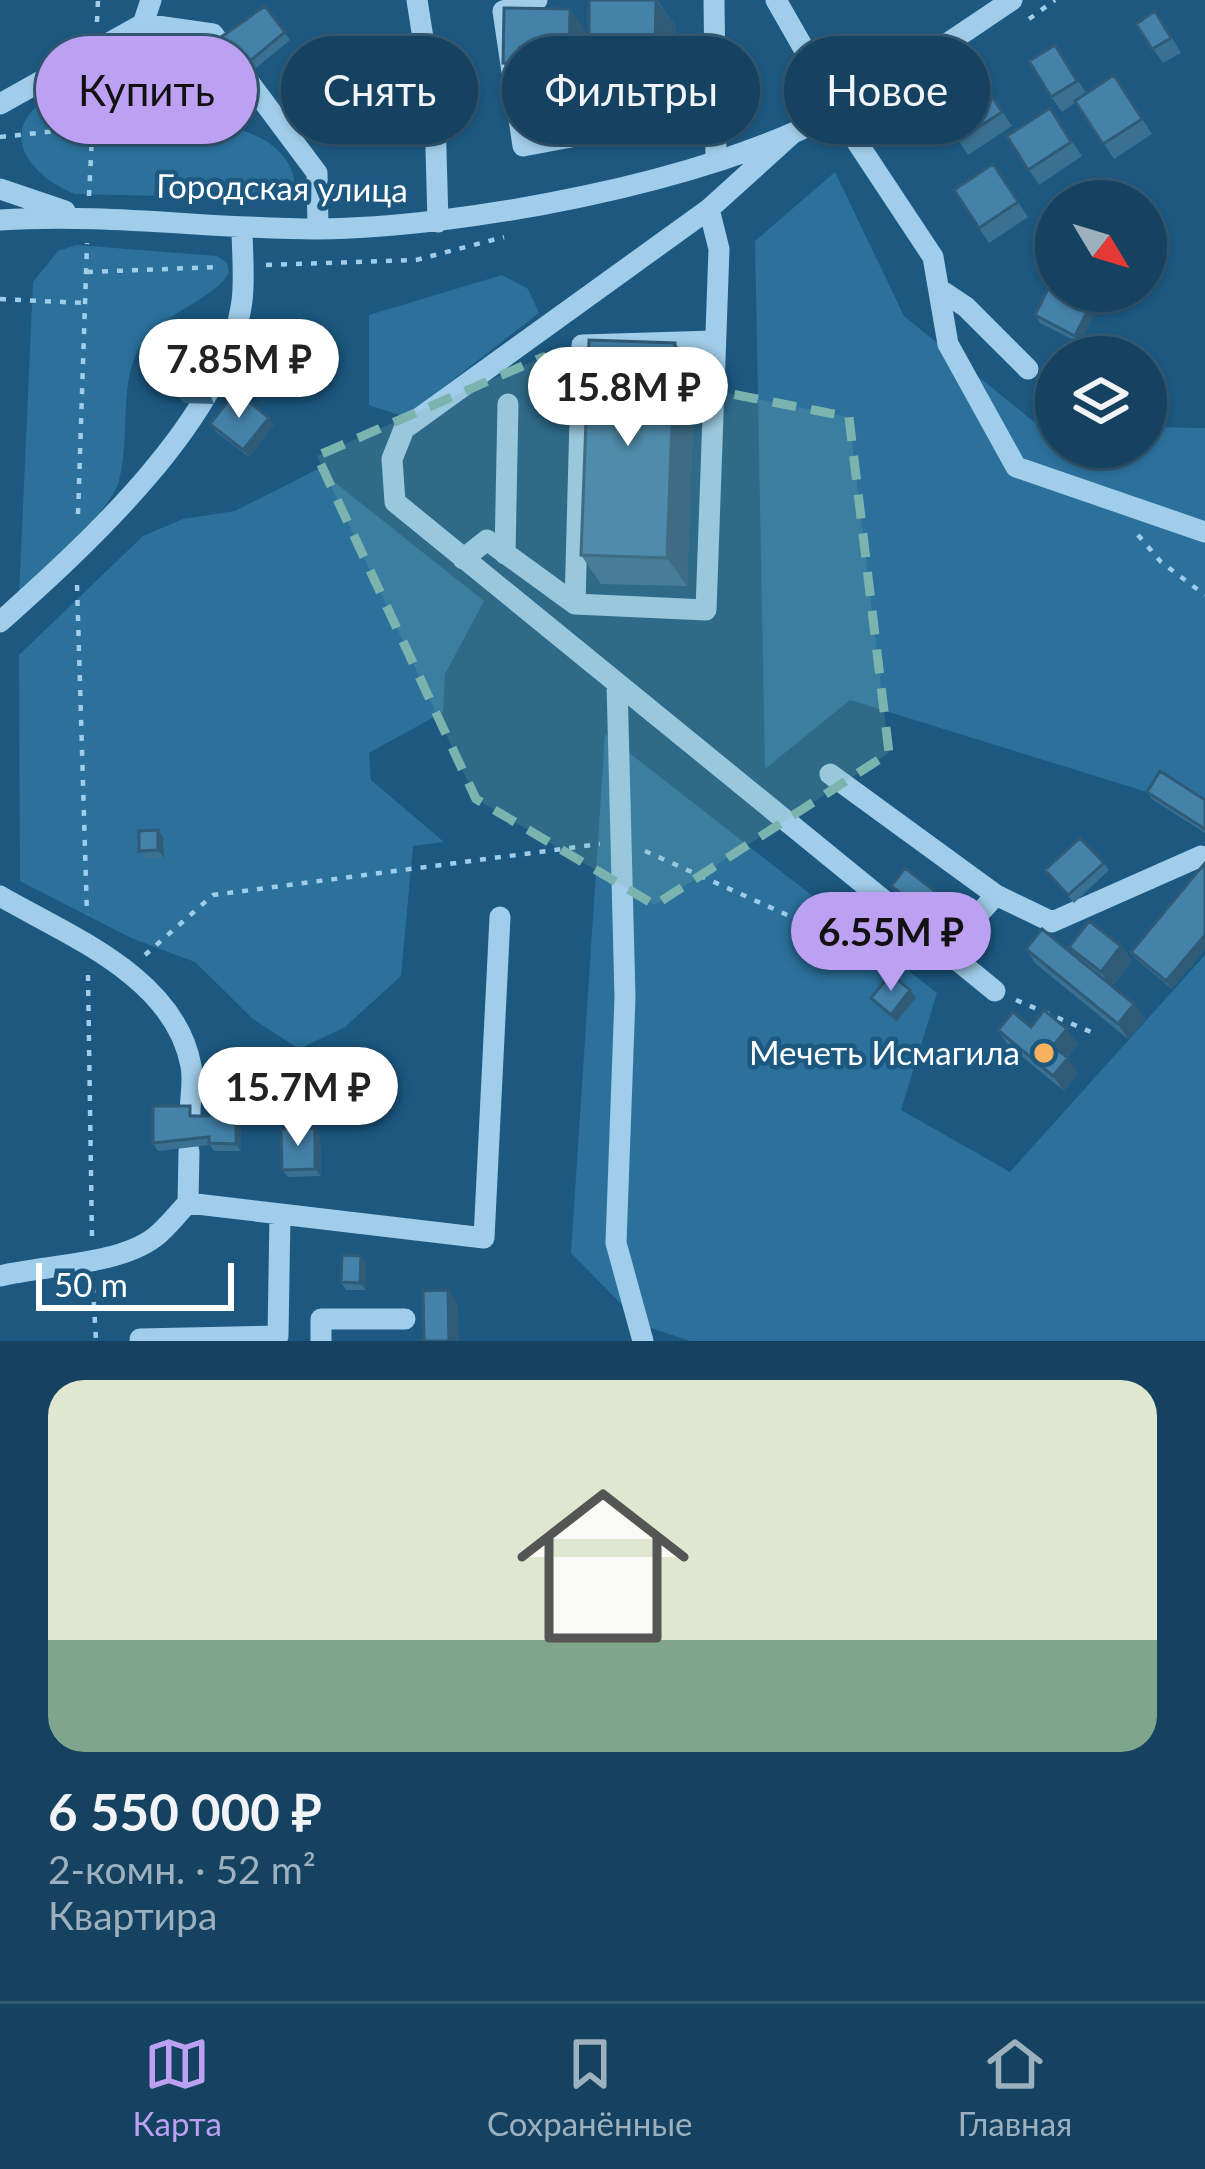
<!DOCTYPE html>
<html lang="ru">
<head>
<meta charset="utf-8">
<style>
  body { margin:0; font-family:Lato,sans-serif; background:#1e4966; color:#f1f3f6; height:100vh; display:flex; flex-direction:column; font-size:45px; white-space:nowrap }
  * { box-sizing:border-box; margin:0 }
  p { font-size:39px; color:#9db0bd }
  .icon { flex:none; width:66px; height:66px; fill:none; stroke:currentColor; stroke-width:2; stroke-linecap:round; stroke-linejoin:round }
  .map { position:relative; height:1341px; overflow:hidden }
  .drawer { display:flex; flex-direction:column; background:#154260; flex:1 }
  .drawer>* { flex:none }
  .top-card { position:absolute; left:36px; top:36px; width:1134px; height:108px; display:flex; gap:24px }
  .needle { width:78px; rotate:128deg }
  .buttons { position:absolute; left:1035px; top:180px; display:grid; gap:24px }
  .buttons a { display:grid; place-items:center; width:132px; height:132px; border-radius:50%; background:#154260; box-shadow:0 3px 9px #0004,0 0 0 3px #345b75; font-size:60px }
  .scale { position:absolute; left:36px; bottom:30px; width:198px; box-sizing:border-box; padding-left:12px; border:6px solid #fff; border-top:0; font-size:33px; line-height:42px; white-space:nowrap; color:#fff; -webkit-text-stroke:9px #1c5880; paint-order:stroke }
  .price { position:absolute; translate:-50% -102px; padding:0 27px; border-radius:42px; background:#fff; color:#222; font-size:39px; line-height:78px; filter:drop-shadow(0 3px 6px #0008) }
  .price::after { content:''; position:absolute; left:50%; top:72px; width:36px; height:27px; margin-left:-18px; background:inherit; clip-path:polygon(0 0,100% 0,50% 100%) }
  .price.active { background:#bca0f2; color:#111 }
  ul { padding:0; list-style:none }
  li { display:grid; align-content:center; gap:24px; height:636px; padding:0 48px }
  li+li { border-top:3px solid #345b75 }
  li span { display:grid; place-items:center; height:372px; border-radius:36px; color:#555 }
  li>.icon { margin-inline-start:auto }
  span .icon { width:216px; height:216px; fill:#fffc; stroke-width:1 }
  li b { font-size:51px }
  .chip { padding:0 42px; border-radius:54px; background:#154260; box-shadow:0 3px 9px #0004,0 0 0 3px #345b75; font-size:42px; line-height:108px }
  .chip.active { background:#bca0f2; color:#111 }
  .menu { display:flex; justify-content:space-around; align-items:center; height:168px; border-top:3px solid #345b75; background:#154260; font-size:33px; color:#9db0bd }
  .menu a { display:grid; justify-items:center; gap:6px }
  .menu .active { color:#bca0f2 }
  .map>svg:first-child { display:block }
  .green { fill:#2b719c }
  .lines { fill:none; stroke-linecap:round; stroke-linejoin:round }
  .path { stroke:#a0cde9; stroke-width:4.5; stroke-dasharray:6 9; stroke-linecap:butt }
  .minor { stroke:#a0cde9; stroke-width:21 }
  .wall { fill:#3a7092 }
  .shaded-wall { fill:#305b77 }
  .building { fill:#4482aa; stroke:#305b77; stroke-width:3 }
  .marked { fill:#7bb4af; fill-opacity:0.2; stroke:#7bb4af; stroke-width:9; stroke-dasharray:24 15; stroke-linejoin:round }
  .poi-dot { fill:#fab25d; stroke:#1c5880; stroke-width:4.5 }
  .labels { text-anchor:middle; stroke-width:9; stroke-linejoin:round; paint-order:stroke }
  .street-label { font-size:33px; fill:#fff; stroke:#1c5880 }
  .poi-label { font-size:33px; fill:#fff; stroke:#1c5880; text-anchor:end }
</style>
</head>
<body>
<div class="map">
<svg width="1205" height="1341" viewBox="0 0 1205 1341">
  <rect width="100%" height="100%" fill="#1c5880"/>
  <path class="green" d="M173,82L201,90L227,127C261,132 303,157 293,199L75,194C37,179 0,141 36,107C43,102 52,92 59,89C84,79 144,84 173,82Z
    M835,172L904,316L1039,426H1056V447H1146V427L1205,428V810L850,700L765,769L755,241Z
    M76,245L217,256L227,263L229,272C220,295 164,314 144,340C116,378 132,440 118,484C109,510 44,574 23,598L19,596L33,282L58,251Z
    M502,275L528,289L539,313L405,417L369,405V315Z
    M318,469L484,601L445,674L443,712L369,753L371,780L444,842L413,846L401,976L345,1027L299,1049L253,1019L195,962L131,938L20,881L19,655L143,536L183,519L235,511Z
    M605,734L937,993L901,1110L1010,1172L1205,955V1341H690L642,1325L571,1253Z"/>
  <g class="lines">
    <path class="path" d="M1029,19L1055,0
      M97,22L98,0
      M877,126L965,63
      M0,137L93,127
      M89,196L95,75
      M266,265L416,260L504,237
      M87,272L219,267
      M0,299L84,303
      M78,514L87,243
      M1138,535L1161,562L1205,595
      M77,585L87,915
      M645,851L803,922L850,906
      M145,955L213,895L600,844
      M88,975L92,1239
      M1016,1000L1091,1032
      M93,1287L96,1341"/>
    <path class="minor" d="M417,0L435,114L438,222
      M537,0L503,11L523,146L715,110
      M714,0L716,159
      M776,0L808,56
      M143,24L151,0
      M0,104L143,24L213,34L317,173L318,229
      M837,112L933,257L948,344L1016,467L1205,532
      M793,133L709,209L404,429L392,459L395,502L995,991
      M0,189L65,211
      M0,220C107,213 211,229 317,229C461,228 710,182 836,112C897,79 955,38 1012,0
      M939,289L966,307L1028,369
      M505,554L508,404
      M463,559L487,540L575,604L706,610L719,249L709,209
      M575,604L582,345L714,341
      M0,622C85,546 226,419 242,301C245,277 242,251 242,227
      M617,683L625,997L616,1243L643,1341
      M830,774L996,895L1052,922L1201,856
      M0,896C69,936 175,977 191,1066C194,1081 190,1099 190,1114
      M946,950L996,895
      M188,1203L484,1238L500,917
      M0,1276C45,1265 119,1265 155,1237C167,1228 177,1214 188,1203L189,1151
      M140,1339L278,1336L280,1214
      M321,1341V1319H405"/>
  </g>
  <path class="wall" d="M589,0H657L676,27L675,83L609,82L590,55L589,93L523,92L503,63L589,35Z
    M265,6L290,40L232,88L204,49Z
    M1136,24L1165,26L1181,53L1163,63Z
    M1055,45L1086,93L1114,75L1152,134L1114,159L1076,102L1062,112L1051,97Z
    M982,81L1012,126L968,155L938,109Z
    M1050,108L1082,156L1039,185L1007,136Z
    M993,164L1028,217L989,243L954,190Z
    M1056,273L1080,343L1040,323L1035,315Z
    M675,343L695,372L687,586L601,584L581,555Z
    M179,356L184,363L171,388H162L157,381Z
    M204,379L214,404L184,403L178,396Z
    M210,424L274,425L249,457L215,431Z
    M1147,792L1205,800V833L1152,799Z
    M163,837L164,858H145L139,851Z
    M1104,863L1109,870L1074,903L1045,870Z
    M1205,863V949L1172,989L1136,959L1131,952Z
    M891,886L936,892L942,900L928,918L896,893Z
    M1121,946L1132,961L1112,986L1145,1019L1128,1039L1036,964L1026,949L1076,957L1069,947Z
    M1031,1027L1078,1044L1067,1058L1078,1073L1064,1091L1008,1045L998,1030Z
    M195,1114V1116L241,1115V1151H214L210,1145L158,1151L153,1143Z
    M320,1136L321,1176L288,1177L282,1170Z
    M366,1263V1290H346L341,1282Z"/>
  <path class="shaded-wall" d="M656,0L676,27L675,83L655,54Z
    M570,9L590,37L589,93L569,64Z
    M1097,291H1106L1080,343L1075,336Z
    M675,343L695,372L687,586L667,558Z
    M179,356L184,363L171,388L166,380Z
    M269,418L274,425L249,457L243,450Z
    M158,830L163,837L164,858L158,850Z
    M936,892L942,900L928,918L922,910Z
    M1205,935V949L1172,989L1166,981Z
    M1121,946L1132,961L1111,987L1101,972Z
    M910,990L916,998L896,1022L891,1015Z
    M1134,1004L1145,1019L1128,1039L1118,1024Z
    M1067,1029L1078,1044L1064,1061L1053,1046Z
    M1068,1058L1078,1073L1064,1091L1053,1076Z
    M236,1107L241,1115V1151L236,1144Z
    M315,1128L320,1136L321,1176L315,1169Z
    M361,1256L366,1263V1290L360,1283Z
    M448,1290L458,1305L459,1341H449Z"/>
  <path class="building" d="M589,0H656L655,54H589Z
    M265,6L285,32L227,80L204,49Z
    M504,8L570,9L569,64L503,63Z
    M1155,11L1171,38L1152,49L1136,24Z
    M1055,45L1077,81L1051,97L1029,61Z
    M1114,75L1142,119L1103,144L1075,101Z
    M982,81L1002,112L958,140L938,109Z
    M1050,108L1071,142L1028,170L1007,136Z
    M993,164L1018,202L979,228L954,190Z
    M1056,273V291H1097L1075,336L1035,315Z
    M589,340L675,343L667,558L581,555Z
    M150,353L179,356L166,380L157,381Z
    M192,370L199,371L209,396H178L177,389Z
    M236,391L269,418L243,450L210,424Z
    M1160,771L1205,800V829L1147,792Z
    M158,830V850L139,851V831Z
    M1080,838L1104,863L1068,895L1045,870Z
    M1205,863V935L1166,981L1131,952Z
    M905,868L936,892L922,910L891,886Z
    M1089,921L1121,946L1101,972L1069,947Z
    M1042,929L1134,1004L1118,1024L1026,949Z
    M891,974L910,990L891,1015L871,998Z
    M1044,1010L1067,1029L1053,1046L1068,1058L1053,1076L998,1030L1013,1012L1031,1027Z
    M153,1106H190V1116H209V1107H236V1144L209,1143V1137L153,1143Z
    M315,1128V1169L282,1170L281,1129Z
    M342,1255L361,1256L360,1283L341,1282Z
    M448,1290L449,1341H424L423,1291Z"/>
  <path class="marked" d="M543,357L849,417L889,753L655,905L476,799L317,456Z"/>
  <circle class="poi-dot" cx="1044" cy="1053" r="12"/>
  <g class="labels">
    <g class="street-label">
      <text transform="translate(282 188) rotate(1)" y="12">Городская улица</text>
    </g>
    <g class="poi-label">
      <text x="1020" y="1065">Мечеть Исмагила</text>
    </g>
  </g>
</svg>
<div class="buttons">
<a><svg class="needle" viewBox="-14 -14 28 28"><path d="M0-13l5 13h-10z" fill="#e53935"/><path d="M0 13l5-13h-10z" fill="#9db0bd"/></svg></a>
<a><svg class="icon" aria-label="layers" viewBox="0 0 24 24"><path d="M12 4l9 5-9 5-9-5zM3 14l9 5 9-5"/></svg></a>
</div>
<div class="scale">50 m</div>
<b class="price" style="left:239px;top:421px">7.85M ₽</b>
<b class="price" style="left:628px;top:449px">15.8M ₽</b>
<b class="price active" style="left:891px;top:994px">6.55M ₽</b>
<b class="price" style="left:298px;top:1149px">15.7M ₽</b>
<div class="top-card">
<a class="chip active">Купить</a>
<a class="chip">Снять</a>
<a class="chip">Фильтры</a>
<a class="chip">Новое</a>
</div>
</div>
<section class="drawer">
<ul>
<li><span style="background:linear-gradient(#dfe7d0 70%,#7fa58c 0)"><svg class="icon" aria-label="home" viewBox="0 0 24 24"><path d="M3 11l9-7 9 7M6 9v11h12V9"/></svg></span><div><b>6 550 000 ₽</b><p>2-комн. · 52 m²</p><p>Квартира</p></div></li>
</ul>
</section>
<nav class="menu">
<a class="active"><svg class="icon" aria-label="map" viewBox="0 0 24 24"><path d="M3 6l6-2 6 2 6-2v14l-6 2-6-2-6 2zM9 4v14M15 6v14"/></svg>Карта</a>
<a><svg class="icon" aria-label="saved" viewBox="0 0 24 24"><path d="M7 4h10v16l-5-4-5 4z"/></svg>Сохранённые</a>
<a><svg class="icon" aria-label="home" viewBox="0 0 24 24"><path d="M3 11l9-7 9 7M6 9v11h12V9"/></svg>Главная</a>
</nav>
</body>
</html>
